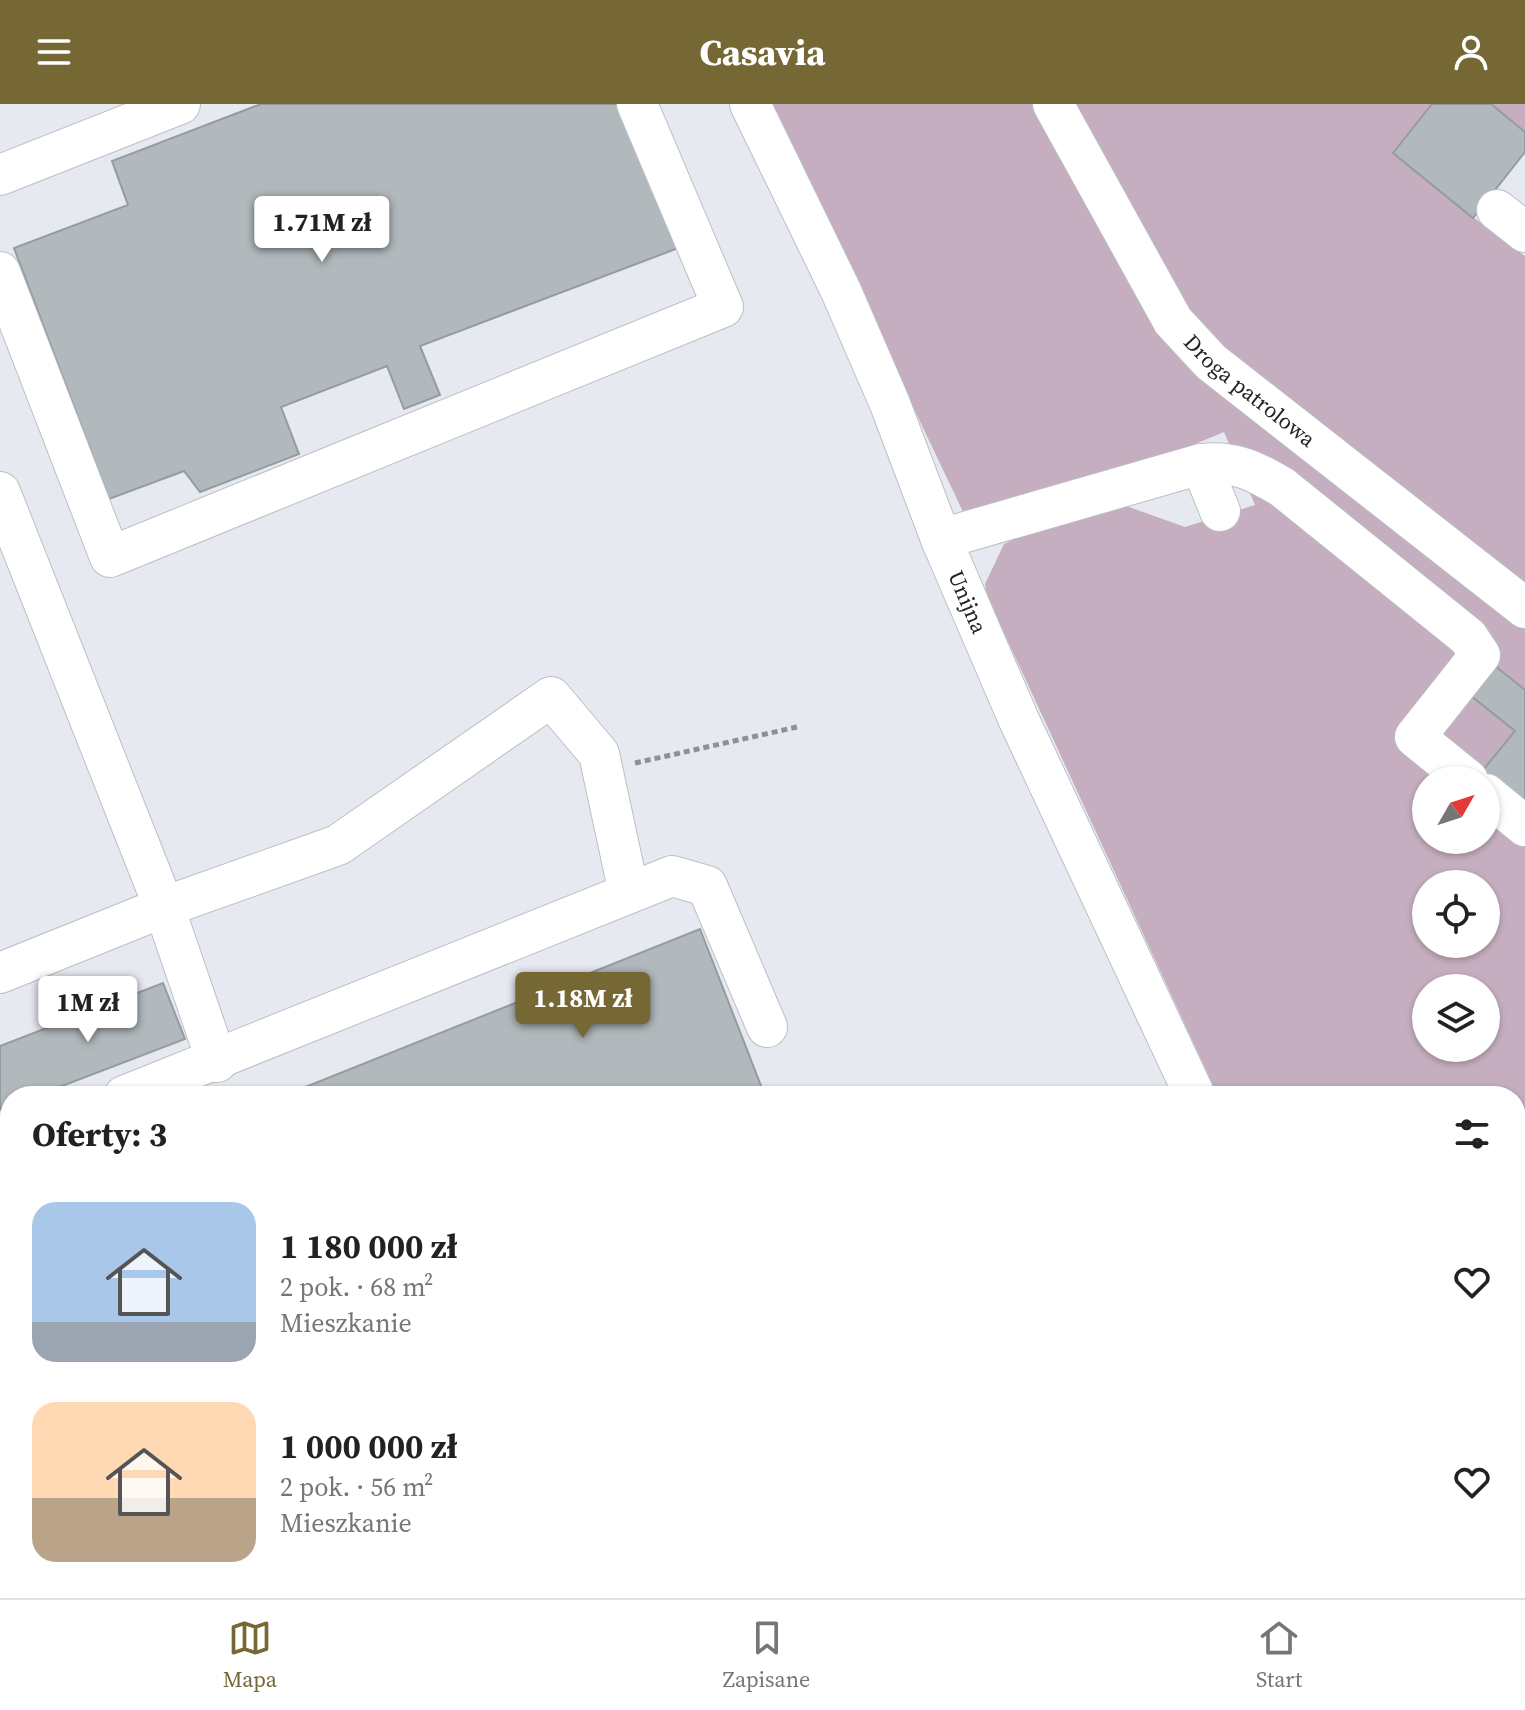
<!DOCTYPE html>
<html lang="pl">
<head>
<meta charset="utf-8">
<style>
  body { margin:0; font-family:"Source Serif 4",serif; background:#f2f2f2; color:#222; height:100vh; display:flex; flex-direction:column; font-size:30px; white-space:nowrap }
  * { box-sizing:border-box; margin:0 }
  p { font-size:26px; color:#767676 }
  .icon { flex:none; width:44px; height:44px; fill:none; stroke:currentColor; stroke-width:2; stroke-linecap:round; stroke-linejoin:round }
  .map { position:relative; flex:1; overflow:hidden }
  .sheet { position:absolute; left:0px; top:982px; width:1526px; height:512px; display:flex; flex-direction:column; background:#fff; border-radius:32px 32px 0 0; box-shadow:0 2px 6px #0004 }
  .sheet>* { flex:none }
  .needle { width:52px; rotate:51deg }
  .tools { position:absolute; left:1412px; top:662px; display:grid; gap:16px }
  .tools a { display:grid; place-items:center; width:88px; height:88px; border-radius:50%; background:#fff; box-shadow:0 2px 6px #0004; font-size:40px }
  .price { position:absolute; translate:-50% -68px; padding:0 18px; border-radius:8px; background:#fff; color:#222; font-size:26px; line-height:52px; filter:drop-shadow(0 2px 4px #0008) }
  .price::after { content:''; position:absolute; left:50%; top:48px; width:24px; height:18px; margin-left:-12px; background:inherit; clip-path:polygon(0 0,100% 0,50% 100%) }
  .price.active { background:#766835; color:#fff }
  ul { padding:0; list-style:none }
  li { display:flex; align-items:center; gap:24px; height:200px; padding:0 32px }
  li span { display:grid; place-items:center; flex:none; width:224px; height:160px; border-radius:24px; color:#555 }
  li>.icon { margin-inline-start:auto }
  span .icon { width:96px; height:96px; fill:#fffc; stroke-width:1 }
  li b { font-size:34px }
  h2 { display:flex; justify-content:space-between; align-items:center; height:96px; padding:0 32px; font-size:34px }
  header { display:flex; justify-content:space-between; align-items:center; height:104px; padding:0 32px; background:#766835; color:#fff; font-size:36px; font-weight:800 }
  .tabs { display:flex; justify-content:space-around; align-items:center; height:112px; border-top:2px solid #e0e0e0; background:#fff; font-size:22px; color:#767676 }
  .tabs a { display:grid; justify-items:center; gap:4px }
  .tabs .active { color:#766835 }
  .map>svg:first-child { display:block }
  .green { fill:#c5aebf; fill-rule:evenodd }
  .building { fill:#b2b9bd; stroke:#959ca0; stroke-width:2 }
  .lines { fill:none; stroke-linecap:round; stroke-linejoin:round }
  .minor-casing { stroke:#bcbfc6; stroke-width:42 }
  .path { stroke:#8d9094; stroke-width:5; stroke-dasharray:6 4; stroke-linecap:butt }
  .minor { stroke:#fff; stroke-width:40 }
  .labels { text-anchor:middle; stroke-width:6; stroke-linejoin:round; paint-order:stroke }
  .street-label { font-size:22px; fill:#222426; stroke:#f3f7fe }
</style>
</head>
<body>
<header><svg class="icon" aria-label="menu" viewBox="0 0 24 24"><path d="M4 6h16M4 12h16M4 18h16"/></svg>Casavia<svg class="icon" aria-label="person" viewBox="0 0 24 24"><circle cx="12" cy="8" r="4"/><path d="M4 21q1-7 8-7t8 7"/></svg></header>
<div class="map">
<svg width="1525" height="1494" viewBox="0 0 1525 1494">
  <rect width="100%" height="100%" fill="#e6e9f0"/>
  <path class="green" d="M769,0H1039L1169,230L1525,521V1494H1439L1435,1484H1516V992H1218L987,492L985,480L1004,440L1037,424L1126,402L1185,423L1255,401L1224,328L1183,345L965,412ZM1426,676H1486V736H1426ZM1426,780H1486V840H1426ZM1426,884H1486V944H1426Z
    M1065,0H1525V48L1473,113L1525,152V491L1214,248Z"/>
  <path class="building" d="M261,0H626L681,143L420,242L440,291L404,305L387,262L281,303L299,350L200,388L184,367L109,395L14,144L128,101L112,57Z
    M1432,0H1491L1525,28V48L1473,114L1393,49Z
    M1494,561L1525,586V699L1483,666L1515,627L1470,591Z
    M700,825L765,992H283Z
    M163,879L185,935L36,992H10V1002L0,1006V942Z
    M10,1102V1484H79L53,1494H0V1106Z
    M1002,1484H1105L1109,1494H1005Z"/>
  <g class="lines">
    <g class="minor-casing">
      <g id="minor">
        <path id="s1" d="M750,0L841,187L890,300L941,435L1018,614L1195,992"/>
        <path id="s2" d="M1053,0L1173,217L1211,258L1525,504"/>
        <path d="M0,71L180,0"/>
        <path d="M1497,106L1525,128"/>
        <path d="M0,168L110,453L723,203L637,0"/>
        <path d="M1201,360C1233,356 1255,367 1282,383L1468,533L1480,551L1415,633L1468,676"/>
        <path d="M0,388L164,803L217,958"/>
        <path d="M941,435L1201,360L1220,407"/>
        <path d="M1486,690L1525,722"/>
        <path d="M0,869L164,803L338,741L551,593L599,650L629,789"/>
        <path d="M124,992L672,772L707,782L767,923"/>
        <path d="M0,1038L10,1034"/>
        <path d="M913,1484L914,1494"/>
        <path d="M1410,1484L1415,1494"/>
        <path d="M329,1494L355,1484"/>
      </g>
    </g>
    <path class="path" d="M635,659L797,623"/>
    <use href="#minor" class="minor"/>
  </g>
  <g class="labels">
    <g class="street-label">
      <text dy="8" stroke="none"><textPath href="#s2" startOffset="352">Droga patrolowa</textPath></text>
      <text dy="8" stroke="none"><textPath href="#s1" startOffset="544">Unijna</textPath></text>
    </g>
  </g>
</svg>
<div class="tools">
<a><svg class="needle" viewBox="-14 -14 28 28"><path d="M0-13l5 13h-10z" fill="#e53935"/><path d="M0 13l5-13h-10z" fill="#767676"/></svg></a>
<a><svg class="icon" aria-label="locate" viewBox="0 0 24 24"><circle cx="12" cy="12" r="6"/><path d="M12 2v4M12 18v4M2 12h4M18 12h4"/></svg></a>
<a><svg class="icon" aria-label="layers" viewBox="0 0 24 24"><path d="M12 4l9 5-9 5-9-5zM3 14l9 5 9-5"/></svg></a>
</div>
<b class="price" style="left:322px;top:160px">1.71M zł</b>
<b class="price active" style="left:583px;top:936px">1.18M zł</b>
<b class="price" style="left:88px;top:940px">1M zł</b>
<section class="sheet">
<h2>Oferty: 3<svg class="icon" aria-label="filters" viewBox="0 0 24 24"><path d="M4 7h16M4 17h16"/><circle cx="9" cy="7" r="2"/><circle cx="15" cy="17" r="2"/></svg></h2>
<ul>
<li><span style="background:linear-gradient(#a9c7e8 75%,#9aa5b1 0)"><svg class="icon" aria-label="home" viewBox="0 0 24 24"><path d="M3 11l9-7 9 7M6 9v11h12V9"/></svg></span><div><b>1 180 000 zł</b><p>2 pok. · 68 m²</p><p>Mieszkanie</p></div><svg class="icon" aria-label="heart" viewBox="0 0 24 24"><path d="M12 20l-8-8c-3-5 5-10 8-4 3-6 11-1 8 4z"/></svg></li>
<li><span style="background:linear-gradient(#ffd9b3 60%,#b9a48a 0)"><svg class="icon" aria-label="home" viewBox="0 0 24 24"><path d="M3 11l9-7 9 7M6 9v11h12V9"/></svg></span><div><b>1 000 000 zł</b><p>2 pok. · 56 m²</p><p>Mieszkanie</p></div><svg class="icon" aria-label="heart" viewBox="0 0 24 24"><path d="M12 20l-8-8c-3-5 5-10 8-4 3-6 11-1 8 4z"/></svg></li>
</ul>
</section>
</div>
<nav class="tabs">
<a class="active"><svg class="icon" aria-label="map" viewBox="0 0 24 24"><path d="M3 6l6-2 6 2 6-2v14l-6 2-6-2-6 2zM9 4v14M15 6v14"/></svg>Mapa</a>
<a><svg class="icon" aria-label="saved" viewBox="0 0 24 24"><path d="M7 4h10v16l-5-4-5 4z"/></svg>Zapisane</a>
<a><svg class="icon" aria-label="home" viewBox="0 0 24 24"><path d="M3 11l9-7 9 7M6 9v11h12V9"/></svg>Start</a>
</nav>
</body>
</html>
